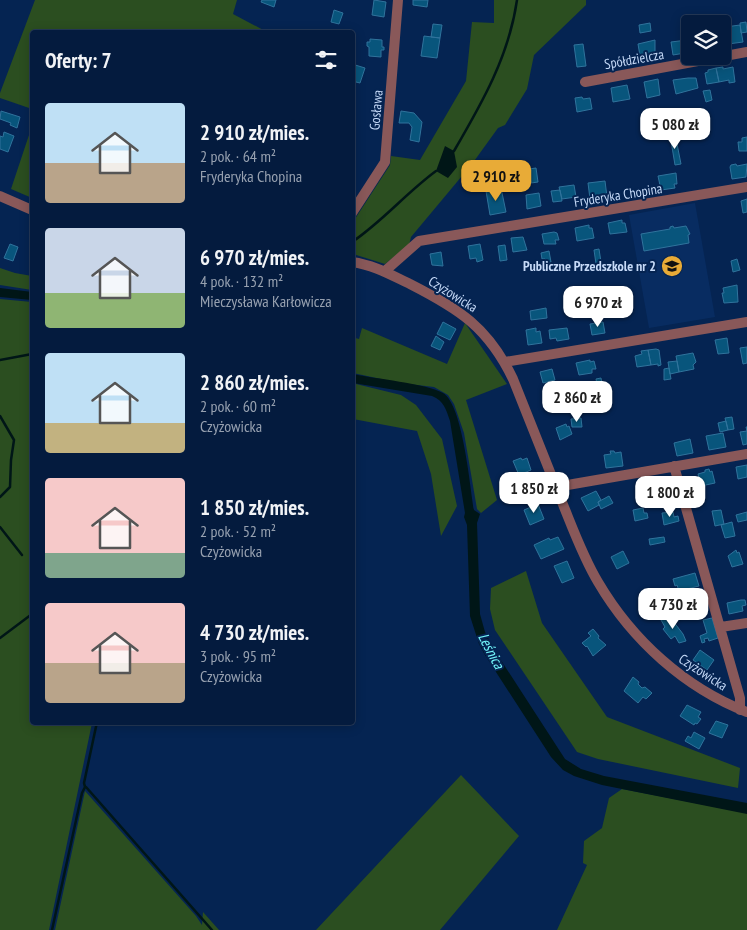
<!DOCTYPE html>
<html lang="pl">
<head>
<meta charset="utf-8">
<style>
  body { margin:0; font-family:"PT Sans Narrow",sans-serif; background:#0d2445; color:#f1f3f6; height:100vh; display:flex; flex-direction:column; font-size:19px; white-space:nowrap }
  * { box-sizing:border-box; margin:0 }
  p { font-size:16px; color:#97a1b0 }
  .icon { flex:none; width:28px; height:28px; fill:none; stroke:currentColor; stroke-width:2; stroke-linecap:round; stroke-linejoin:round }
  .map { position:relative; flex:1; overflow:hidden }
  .details { position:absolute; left:30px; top:30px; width:325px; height:695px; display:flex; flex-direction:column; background:#041b3e; border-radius:5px; box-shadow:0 2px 12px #0003,0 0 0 1px #253958 }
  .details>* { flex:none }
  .controls { position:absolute; left:681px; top:15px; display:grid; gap:10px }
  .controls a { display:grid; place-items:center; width:50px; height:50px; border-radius:5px; background:#041b3e; box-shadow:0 2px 12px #0003,0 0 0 1px #253958; font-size:25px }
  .price { position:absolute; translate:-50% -42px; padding:0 11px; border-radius:10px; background:#fff; color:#222; font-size:16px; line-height:32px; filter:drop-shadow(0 1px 2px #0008) }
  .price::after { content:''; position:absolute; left:50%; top:30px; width:15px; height:11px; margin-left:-8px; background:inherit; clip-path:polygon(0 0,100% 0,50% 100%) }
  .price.active { background:#e8ab37; color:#111 }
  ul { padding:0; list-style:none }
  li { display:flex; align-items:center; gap:15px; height:125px; padding:0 15px }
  li span { display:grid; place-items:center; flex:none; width:140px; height:100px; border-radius:5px; color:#555 }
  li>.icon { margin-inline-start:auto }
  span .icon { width:60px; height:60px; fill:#fffc; stroke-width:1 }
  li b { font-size:21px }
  h2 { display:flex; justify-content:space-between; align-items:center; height:60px; padding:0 15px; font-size:21px }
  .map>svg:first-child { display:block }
  .built { fill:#082c61 }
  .green { fill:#2b4e20 }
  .water { fill:#001617 }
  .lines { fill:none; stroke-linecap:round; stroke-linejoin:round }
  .stream { stroke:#001617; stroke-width:2.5 }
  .building { fill:#08557c; stroke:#30739c }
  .minor { stroke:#895859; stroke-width:10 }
  .labels { text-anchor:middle; stroke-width:4; stroke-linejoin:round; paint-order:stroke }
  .street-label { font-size:14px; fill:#c6daf8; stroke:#052452 }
  .poi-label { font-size:14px; font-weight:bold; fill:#c6daf8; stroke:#052452; text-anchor:end }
  .water-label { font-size:15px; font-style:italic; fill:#72f4f9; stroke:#052452 }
</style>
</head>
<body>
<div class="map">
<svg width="747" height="930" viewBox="0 0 747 930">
  <rect width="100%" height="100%" fill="#052452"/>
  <path class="built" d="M695,203L715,317L649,328L629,215Z"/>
  <path class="green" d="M35,0H237L233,14L267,32H32V109L0,98V93Z
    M494,0H586V5L534,55L527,89L505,125L498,128L472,164L411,237L409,245L385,264L353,254V222L390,165L391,156L420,160L466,81L472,22L494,23Z
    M32,126V198L11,189Z
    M0,268L15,273L32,276V290L0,285Z
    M0,299L32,302V722L92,723L49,930H0Z
    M465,323L507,384L466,400L497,500L481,513L477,509L464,433L454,404L448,395L434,387L400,383L353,373L352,337L359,339L362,328L447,364Z
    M352,383L401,395L416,405L442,439L457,506L441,536L431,474L417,431L353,419Z
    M526,571L542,623L607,717L740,768L738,788L598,759L577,752L495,630L490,609L491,588Z
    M461,775L519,836L440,930H316Z
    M622,789L747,813V930H557L587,865L583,863L584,841L602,828L609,798Z
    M85,791L196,916L202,925L203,912L219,930H55Z"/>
  <path class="water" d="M445,146L454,151L457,167L448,178L436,171Z
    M0,288L32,292V300L0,297Z
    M353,374C375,379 425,383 443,393C463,405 470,487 474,510L480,514L477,523L480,614L485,632L495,651L565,759L581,769L604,776L747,803V814L602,785L574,776L563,770L551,757L485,655L479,644L470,616L467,525L464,517L465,513L450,421C446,409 444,401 432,396L353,383Z"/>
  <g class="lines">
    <path class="stream" d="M454,151C482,103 509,56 517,0
      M352,242C383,221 406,193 436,171
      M0,360L32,354
      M0,416L14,440L11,460L10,487L0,497
      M0,527L22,555
      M31,566L32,568
      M0,638L32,614
      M86,787L212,930
      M52,930L82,793L85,787L84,783L97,722"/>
  </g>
  <path class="building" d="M262,0H276L274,7L261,2Z
    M374,0L386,2L384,17L372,15Z
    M413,0H428L427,7L413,5Z
    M334,10L343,13L339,24L331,22Z
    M746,22L747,32L741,33L740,23Z
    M650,23L651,31L640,33L639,25Z
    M433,24L442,25L440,38L431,37Z
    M740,25L743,42L728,44L725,27Z
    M424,36L440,38L437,58L421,56Z
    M370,39L382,40V47H384V50H381V57L369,56V47L367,46V42H370Z
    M655,40V54L640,56L638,44Z
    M687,40L688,47L685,48V53L673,55L671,42Z
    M583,44L586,66L577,67L574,45Z
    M352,64L365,68L360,83L352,81Z
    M723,67V69L733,67L735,82L729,83V80L719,82L716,68Z
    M716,68L719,82L707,84L705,73L708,72V70Z
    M688,78H696L698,88L676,94L673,80Z
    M658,79L660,95L647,98L644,82Z
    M627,85L630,99L613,102L611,88Z
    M710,90L712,100L706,102L703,91Z
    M582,97L583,99L590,98L592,109L577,112L575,98Z
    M1,111L20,117L17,128L10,125L11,123L0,119Z
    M401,111L414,113L422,122L419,142L410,140L412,127L409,123H399Z
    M4,132L14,136L8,152L0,149V136L3,137Z
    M675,134L681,164L675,165L670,135Z
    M747,137V151H739L738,142H742V138Z
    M736,164L737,166L747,164L746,177L732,179L730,167L731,165Z
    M503,166L505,180L498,182L496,167Z
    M536,168L538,182L531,183L529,169Z
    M676,173L677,184H674L675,188L661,190L658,176Z
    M605,181L607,197L590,199L588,183Z
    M574,185L576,197L562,199L559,187Z
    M501,188L506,212L490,215L486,191Z
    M560,190L562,201L553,202L551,191Z
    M539,193L541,206L527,209L526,195Z
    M747,199V212L743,213L741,201Z
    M622,220V223H625L627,232L610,234L608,223Z
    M589,225V228H592L594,238L577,241L575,228Z
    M673,226L674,228L686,226L690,234L688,235L689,243L644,251L641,234L670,229V227Z
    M554,232L557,233L559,240H555L556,244H544L542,234Z
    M523,237L527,250L513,252L511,238Z
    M10,244L18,247L13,261L4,258Z
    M480,244L483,260L477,262L476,258L470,259L468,246Z
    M505,245L507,260L500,261L498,246Z
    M599,249L601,262L596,264L594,250Z
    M549,251L551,262L546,263L545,259H542L541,253Z
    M441,252L443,266L432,265L430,254Z
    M737,259L740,270L733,272L731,261Z
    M737,285L738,302L724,303L722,293H724L723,288Z
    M546,308L547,318L531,320L530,311Z
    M443,322L456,329L450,340L437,334Z
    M603,322L605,333L592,335L590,324Z
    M536,328V332L540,331L542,343L528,345L526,330Z
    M567,328L569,339L557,341L556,338L550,339L549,330Z
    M436,336L444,342L440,350L431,346Z
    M727,338L729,353L718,354L715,340Z
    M747,347V363L743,364L740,348Z
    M656,349L659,350L661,365L658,366V364L651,365L648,350Z
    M648,350L651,365L637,367L635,356L642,354L641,351Z
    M693,353L696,362L693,365L694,369L679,372L676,356Z
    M590,360V362L594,361L596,369H592V373L579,375L576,363Z
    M677,361L679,372L670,374L668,362Z
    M669,368L671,379L664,380V369Z
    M552,369L555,380L543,383L540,372Z
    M601,378L604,394L599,395L596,379Z
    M569,383L571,395H566V390L561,391L560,384Z
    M732,417L734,429L728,430L725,418Z
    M581,418L582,427H572L571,419Z
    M726,421L728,430L720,432L718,423Z
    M566,424L567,427L569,426L572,434L560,440L556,428Z
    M746,427H747V444L743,445L740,432L747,431Z
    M723,433L726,447L709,450L706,436Z
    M690,439L693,453L677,456L674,443Z
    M610,451H614L615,453L621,452L623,466L606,468L604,455L611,454Z
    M521,458L522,460L527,458L531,470L519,475L513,461Z
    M747,465V477L738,479L736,467Z
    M709,469L710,472L712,471L715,483L701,486L698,474L705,472V470Z
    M662,480L663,486L666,485L667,490L652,495L650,483Z
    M700,482L703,498L693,500L690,484Z
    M533,491L536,500L528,503L525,495Z
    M596,491L601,500L598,502L599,505L588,511L581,498Z
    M609,496L613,503L601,509L598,502Z
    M538,504L544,519L530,525L524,510Z
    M643,508L644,513H647L648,518L635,521L633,510Z
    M721,510L724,524L715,526L712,511Z
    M673,512L674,517L678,516L679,521L664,525L662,513Z
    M747,512V520L738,522L736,515Z
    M732,522L735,536L725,538L721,525Z
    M558,537L564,549L541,559L534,545L549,538L550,540Z
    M664,537L665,542L650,545L649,539Z
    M736,550L737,553L739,552L743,564L732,567L728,556Z
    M623,551L629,563L617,569L611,557Z
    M567,561L574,578L562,583L554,566Z
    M695,573L699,586L679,591L677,585L675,586L673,579Z
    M697,597L700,609L686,613L682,600Z
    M741,600H745L746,605L742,606L743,611L729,614L727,603Z
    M670,617L683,634L686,641L679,643L675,636L671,639L663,629L665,627L661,620Z
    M712,618L718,638L709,641L708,638L704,639L705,642L702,643L700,636L707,633L703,620Z
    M593,629L599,636L598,638L606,645L593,656L587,646L586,647L582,643L591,636L588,633Z
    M700,650L714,660L707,670L693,660Z
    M633,677L639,682L638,684L642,688L645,687L652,693L646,699L643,697L638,703L624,691Z
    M687,705L701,712L698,717L701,719L697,724L695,723L694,725L680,716Z
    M716,721L728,725L722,738L709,733Z
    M694,732L705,738L699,749L685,741L688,736L691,738Z"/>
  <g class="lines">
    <path class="minor" d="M585,82L747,52
      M0,196L32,210
      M352,213L385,162L398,0
      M352,262C374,265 391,275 410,284C459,309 488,327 513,379C529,420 546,461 562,502C573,529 583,557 598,582C632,640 685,688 747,712
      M385,271L419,241L747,187
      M505,362L747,322
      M674,466L740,698V710
      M556,487L747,454
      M721,627L747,623"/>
  </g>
  <defs>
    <g id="school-disc" transform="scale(1.125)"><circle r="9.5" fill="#e8ab37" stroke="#052452"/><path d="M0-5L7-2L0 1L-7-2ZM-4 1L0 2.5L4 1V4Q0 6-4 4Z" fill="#111"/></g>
  </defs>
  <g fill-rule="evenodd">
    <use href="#school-disc" x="672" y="266"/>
  </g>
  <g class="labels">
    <g class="street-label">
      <text transform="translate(634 59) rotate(-10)" y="5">Spółdzielcza</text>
      <text transform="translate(376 110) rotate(-85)" y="5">Gosława</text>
      <text transform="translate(618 195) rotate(-9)" y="5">Fryderyka Chopina</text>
      <text transform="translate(453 294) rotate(32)" y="5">Czyżowicka</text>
      <text transform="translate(703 672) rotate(33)" y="5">Czyżowicka</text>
    </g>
    <g class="poi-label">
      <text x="656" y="271">Publiczne Przedszkole nr 2</text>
    </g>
    <g class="water-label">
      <text transform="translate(491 651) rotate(62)" y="5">Leśnica</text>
    </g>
  </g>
</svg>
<div class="controls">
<a><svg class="icon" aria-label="layers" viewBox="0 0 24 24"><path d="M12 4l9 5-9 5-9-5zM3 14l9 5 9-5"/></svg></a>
</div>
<b class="price" style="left:675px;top:150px">5 080 zł</b>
<b class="price active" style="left:496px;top:202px">2 910 zł</b>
<b class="price" style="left:598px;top:328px">6 970 zł</b>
<b class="price" style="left:577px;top:423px">2 860 zł</b>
<b class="price" style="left:534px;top:514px">1 850 zł</b>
<b class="price" style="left:670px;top:518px">1 800 zł</b>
<b class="price" style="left:673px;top:630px">4 730 zł</b>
<section class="details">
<h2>Oferty: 7<svg class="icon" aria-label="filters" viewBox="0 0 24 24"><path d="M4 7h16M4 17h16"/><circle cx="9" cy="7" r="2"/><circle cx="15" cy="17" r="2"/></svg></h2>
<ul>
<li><span style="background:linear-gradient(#bfe0f5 60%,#b9a48a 0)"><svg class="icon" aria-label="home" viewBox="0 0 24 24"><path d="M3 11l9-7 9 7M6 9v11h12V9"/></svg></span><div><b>2 910 zł/mies.</b><p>2 pok. · 64 m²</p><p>Fryderyka Chopina</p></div></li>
<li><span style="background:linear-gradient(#c9d6e8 65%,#8fb573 0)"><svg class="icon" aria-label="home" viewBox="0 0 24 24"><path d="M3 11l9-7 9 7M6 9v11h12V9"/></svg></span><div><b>6 970 zł/mies.</b><p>4 pok. · 132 m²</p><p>Mieczysława Karłowicza</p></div></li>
<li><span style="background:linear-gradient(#bfe0f5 70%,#c2b280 0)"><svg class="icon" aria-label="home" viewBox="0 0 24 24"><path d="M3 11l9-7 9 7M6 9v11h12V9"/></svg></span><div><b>2 860 zł/mies.</b><p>2 pok. · 60 m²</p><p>Czyżowicka</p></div></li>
<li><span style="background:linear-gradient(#f6c9c9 75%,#7fa58c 0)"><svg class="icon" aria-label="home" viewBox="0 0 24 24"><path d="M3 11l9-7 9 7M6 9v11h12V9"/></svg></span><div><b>1 850 zł/mies.</b><p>2 pok. · 52 m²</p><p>Czyżowicka</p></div></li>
<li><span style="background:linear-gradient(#f6c9c9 60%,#b9a48a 0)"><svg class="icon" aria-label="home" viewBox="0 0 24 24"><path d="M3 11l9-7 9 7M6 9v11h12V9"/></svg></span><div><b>4 730 zł/mies.</b><p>3 pok. · 95 m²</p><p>Czyżowicka</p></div></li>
</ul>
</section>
</div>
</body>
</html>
